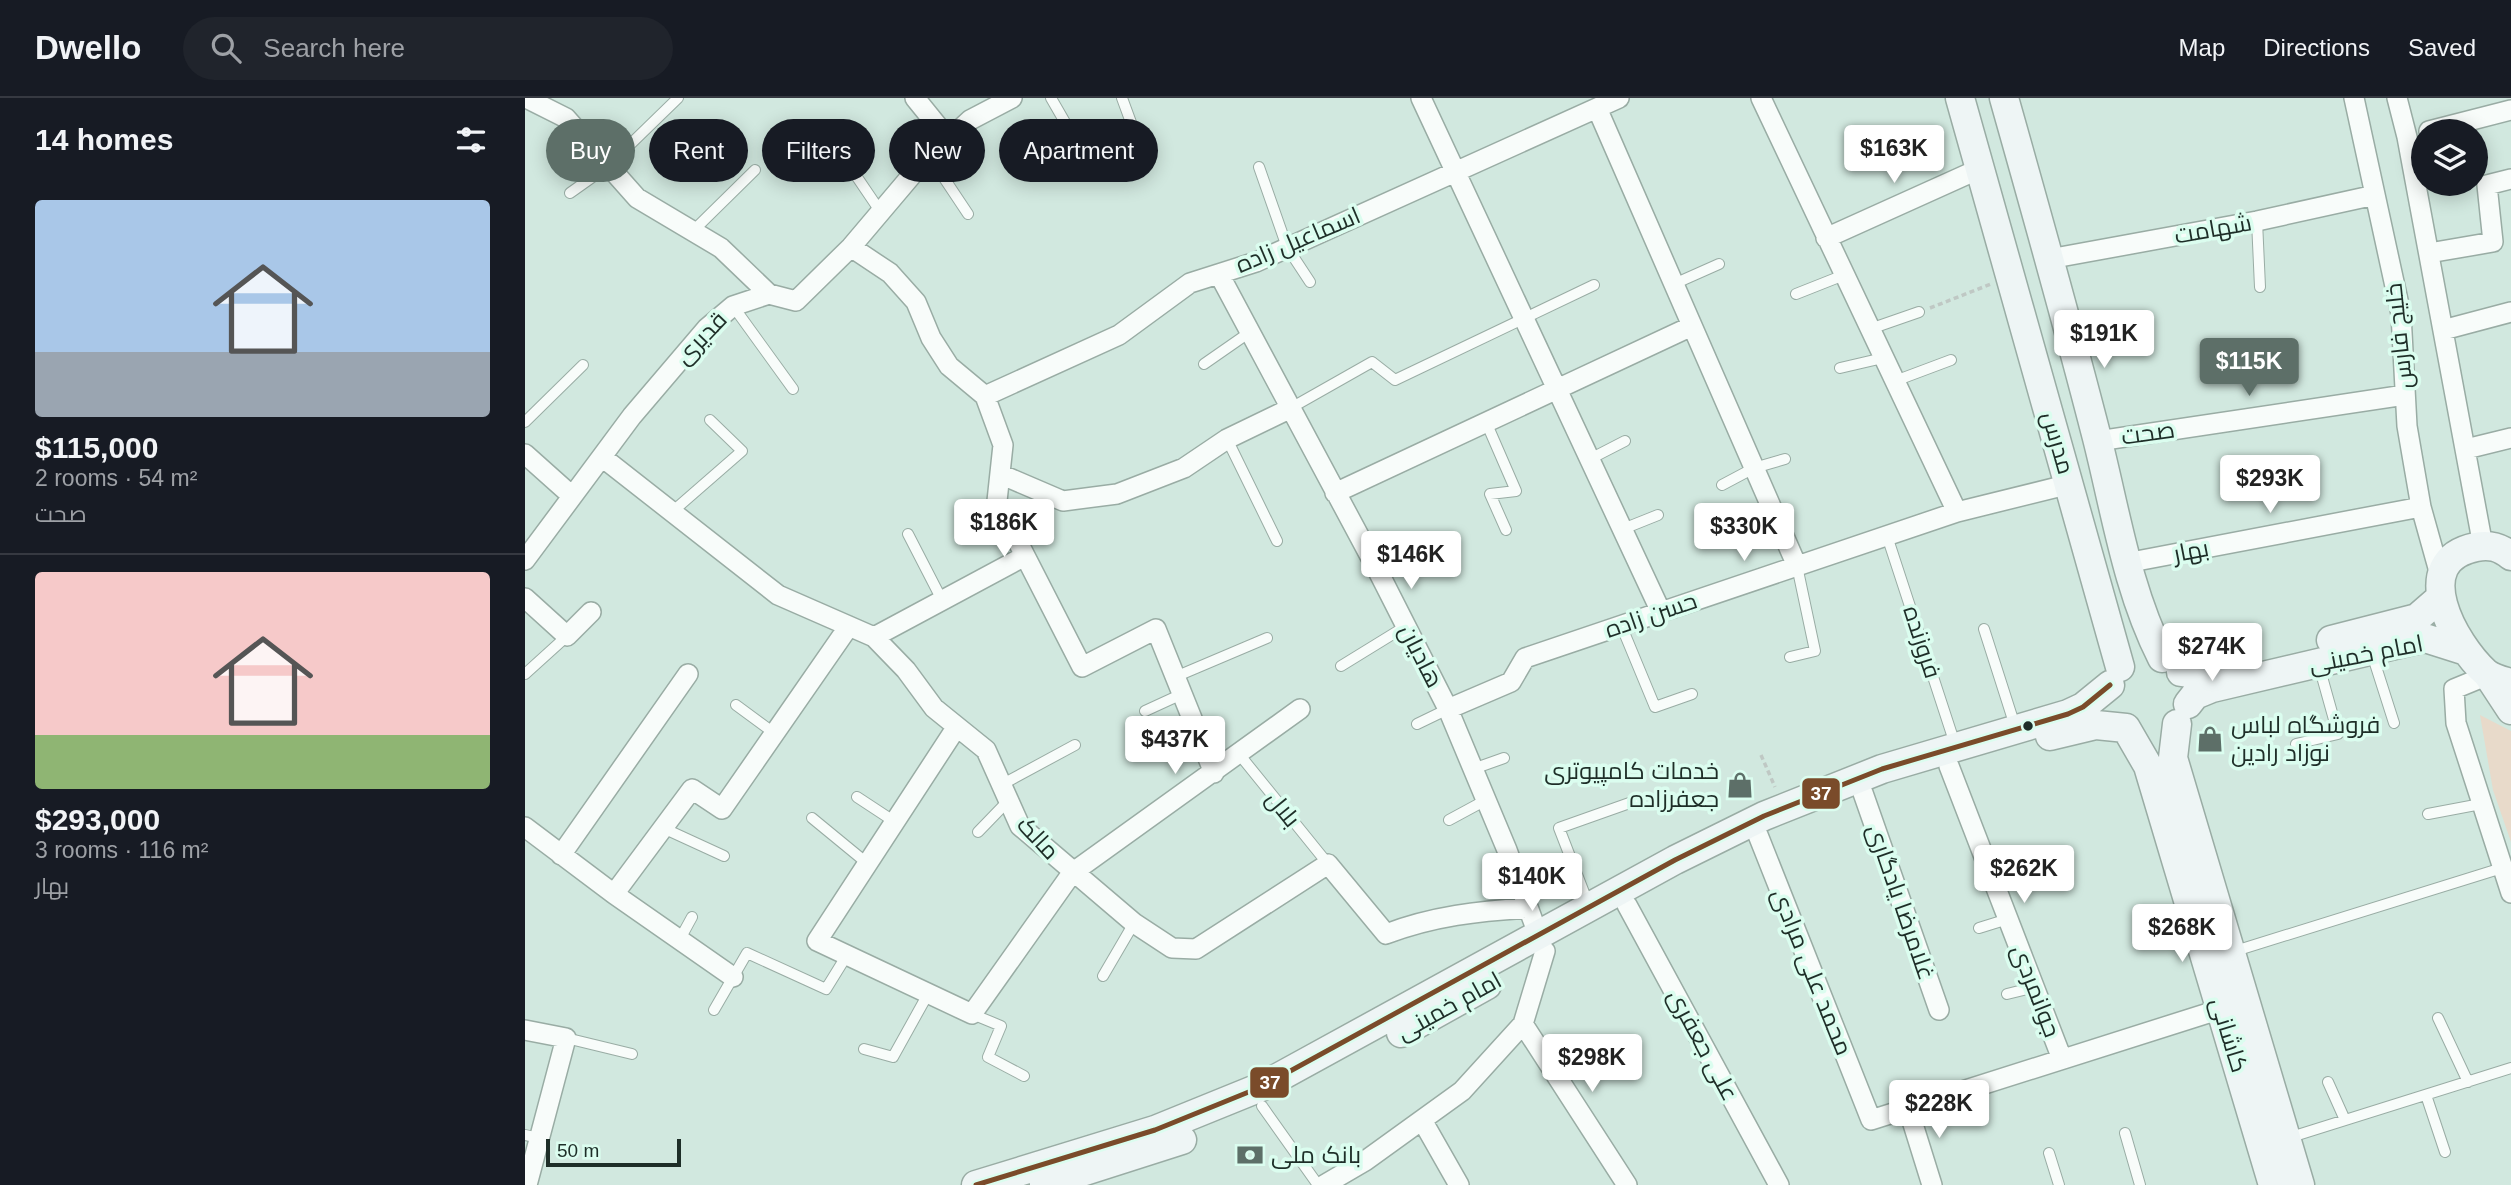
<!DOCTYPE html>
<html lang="en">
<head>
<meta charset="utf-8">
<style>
  body { margin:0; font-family:Arial,Cairo,sans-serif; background:#20242c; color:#f1f3f6; height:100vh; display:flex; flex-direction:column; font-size:26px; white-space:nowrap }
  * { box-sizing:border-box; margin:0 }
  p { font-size:23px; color:#9ea1a6 }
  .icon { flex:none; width:38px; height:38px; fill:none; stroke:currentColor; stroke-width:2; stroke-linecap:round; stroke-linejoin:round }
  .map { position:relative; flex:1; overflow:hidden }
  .sheet { display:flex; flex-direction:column; background:#171b24; width:525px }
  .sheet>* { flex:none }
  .banner { position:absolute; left:21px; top:21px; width:665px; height:63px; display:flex; gap:14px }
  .tools { position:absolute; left:1886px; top:21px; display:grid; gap:14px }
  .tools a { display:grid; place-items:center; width:77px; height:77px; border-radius:50%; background:#171b24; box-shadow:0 4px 18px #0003; font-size:35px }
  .scale { position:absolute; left:21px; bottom:18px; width:135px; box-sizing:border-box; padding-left:7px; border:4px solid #1e2e28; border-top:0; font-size:19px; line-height:24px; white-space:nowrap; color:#1e2e28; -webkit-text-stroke:5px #dbfdef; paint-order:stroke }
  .price { position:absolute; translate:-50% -60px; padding:0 16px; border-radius:7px; background:#fff; color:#222; font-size:23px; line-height:46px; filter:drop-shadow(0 2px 4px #0008) }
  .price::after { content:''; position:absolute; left:50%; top:42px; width:21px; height:16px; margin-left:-10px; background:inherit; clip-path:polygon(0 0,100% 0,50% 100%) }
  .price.selected { background:#5d6f68; color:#fff }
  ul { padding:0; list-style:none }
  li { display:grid; align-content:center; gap:14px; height:371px; padding:0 35px }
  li+li { border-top:2px solid #363941 }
  li span { display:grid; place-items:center; height:217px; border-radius:7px; color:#555 }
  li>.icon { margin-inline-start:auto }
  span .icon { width:126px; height:126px; fill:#fffc; stroke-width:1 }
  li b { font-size:30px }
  h2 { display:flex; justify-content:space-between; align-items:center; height:84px; padding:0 35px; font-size:30px }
  .pill { padding:0 24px; border-radius:32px; background:#171b24; box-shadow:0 4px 18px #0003; font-size:24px; line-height:63px }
  .pill.selected { background:#5d6f68; color:#fff }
  header { display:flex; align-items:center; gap:42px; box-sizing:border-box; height:98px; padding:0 35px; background:#171b24; border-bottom:2px solid #363941 }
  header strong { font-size:33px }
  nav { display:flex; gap:38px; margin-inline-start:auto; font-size:24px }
  .search { width:490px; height:63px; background:#20242c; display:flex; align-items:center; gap:18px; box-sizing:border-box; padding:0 24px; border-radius:38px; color:#9ea1a6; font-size:26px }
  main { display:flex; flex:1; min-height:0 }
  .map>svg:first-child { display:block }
  .park { fill:#e8daca }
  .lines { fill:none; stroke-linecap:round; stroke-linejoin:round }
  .lane-casing { stroke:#99aca4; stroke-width:12 }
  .street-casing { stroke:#99aca4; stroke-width:22 }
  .secondary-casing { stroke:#99aca4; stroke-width:31 }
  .path { stroke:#bfc8c4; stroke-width:3.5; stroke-dasharray:5 3.5; stroke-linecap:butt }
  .lane { stroke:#f8fcfa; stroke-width:10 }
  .street { stroke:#f8fcfa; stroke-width:19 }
  .secondary { stroke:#eef5f5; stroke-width:28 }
  .bus-1-casing { stroke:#dbfdef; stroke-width:10 }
  .bus-1 { stroke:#7a4b2a; stroke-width:5 }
  .bus-dot { fill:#1e2e28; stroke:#dbfdef; stroke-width:2.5 }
  .labels { text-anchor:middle; stroke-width:7; stroke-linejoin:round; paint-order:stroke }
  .street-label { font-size:24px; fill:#1e2e28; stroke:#dbfdef }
  .poi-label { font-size:24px; fill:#1e2e28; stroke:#dbfdef; text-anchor:start }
  .line-badge { stroke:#dbfdef; stroke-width:2.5 }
  .badge-label { font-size:19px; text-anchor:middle; font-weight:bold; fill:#fff }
</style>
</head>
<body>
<header>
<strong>Dwello</strong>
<div class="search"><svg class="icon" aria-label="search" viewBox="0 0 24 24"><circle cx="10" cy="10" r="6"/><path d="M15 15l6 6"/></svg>Search here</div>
<nav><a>Map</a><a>Directions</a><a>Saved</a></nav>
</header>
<main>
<section class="sheet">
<h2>14 homes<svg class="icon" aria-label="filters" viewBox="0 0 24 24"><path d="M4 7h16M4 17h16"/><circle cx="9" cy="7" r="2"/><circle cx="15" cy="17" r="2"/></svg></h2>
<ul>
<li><span style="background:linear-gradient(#a9c7e8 70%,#9aa5b1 0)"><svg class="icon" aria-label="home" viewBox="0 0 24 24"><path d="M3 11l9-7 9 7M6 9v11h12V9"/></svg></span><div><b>$115,000</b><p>2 rooms · 54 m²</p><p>صحت</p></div></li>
<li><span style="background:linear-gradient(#f6c9c9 75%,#8fb573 0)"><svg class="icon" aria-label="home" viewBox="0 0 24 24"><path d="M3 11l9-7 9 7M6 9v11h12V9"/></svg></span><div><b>$293,000</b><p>3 rooms · 116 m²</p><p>بهار</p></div></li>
</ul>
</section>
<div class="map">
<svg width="1986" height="1087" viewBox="0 0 1986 1087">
  <rect width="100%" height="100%" fill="#d1e8df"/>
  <path class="park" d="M1955,617L1986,633V744L1968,692Z"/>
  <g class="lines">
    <g class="lane-casing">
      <path id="lane" d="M526,0L556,52
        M597,0L615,49
        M315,54L355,113
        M405,59L443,116
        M734,69L762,149L785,184
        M45,95L83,68L153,0
        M1732,123L1735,189
        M168,133L230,72
        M1149,186L1194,166
        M1271,196L1319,177
        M208,208L268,291
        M1345,231L1394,214
        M679,266L725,234
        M1315,270L1358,260
        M1370,283L1426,262
        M764,311L847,264L870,282L1069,187
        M0,324L58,267
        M961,324L991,393L965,396L981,432
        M702,341L752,443
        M1065,361L1100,343
        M1197,387L1229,370L1260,361
        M147,414L217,353L185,322
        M1098,431L1133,417
        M383,436L417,502
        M1362,438L1430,646
        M1096,527L1130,609L1167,596
        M1459,531L1490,628
        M1847,556L1869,625
        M1265,559L1290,553L1272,468
        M816,568L881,528
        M0,576L42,538
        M650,579L742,540
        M211,607L249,635
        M620,613L657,596
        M892,626L923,611
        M1771,646L1813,636L1794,568
        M714,656L803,766
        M948,671L979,660
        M476,687L550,647
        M332,699L370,724
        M1903,716L1956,706
        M287,720L343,766
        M924,722L961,702
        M138,730L199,758
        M453,734L483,703
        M1063,805L1034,730L1113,702
        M1454,830L1483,821
        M155,841L167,819
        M1707,854L1977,770
        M578,878L609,825
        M1482,896L1510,889
        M189,912L222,855L301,891L322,857
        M447,916L476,928L463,959L499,978
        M1913,920L1943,984
        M41,940L107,956
        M339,951L368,959L403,896
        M1803,984L1820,1022
        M1901,997L1920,1054
        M737,1008L793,1087
        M1600,1035L1615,1087
        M0,1037L14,1040
        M1763,1040L1986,970
        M1524,1055L1534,1087"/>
    </g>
    <g class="street-casing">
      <path id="street" d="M1,0L41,20L112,100L196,150L244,196
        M390,0L424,42
        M896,0L1136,514
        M1236,0L1432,414
        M1829,0L1876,216L1882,328L1896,409L1915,477
        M1872,0L1882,39L1958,448
        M1072,10L1272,468
        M1904,33L1986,12
        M1301,140L1454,71
        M326,149L365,175L391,204L406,240L424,268L460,298L478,347L472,403L557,569L631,531L689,675
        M1904,155L1968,144L1962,87L1986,81
        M1524,161L1732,123L1850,97
        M694,176L854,475L923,611L982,752L1014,839
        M1918,232L1986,214
        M460,298L594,237L665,185L731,164L1094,0
        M1573,343L1880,297
        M1941,351L1986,340
        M0,356L47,398
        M77,359L253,497L349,539L381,572L409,610L461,652L495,728L609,825L647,850L671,851L803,766L861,836C908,818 954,813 1003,810
        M475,376L538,403L592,396L659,370L702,341L764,311
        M810,395L1167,228
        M0,462L107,318L182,230L208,208L244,196L271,203L326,149L392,71L445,22L487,0
        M1601,465L1896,409
        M0,500L42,538L66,514
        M349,539L500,458
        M1963,577L1929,591L1931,625L1986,795
        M923,611L986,584L1000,560L1432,414L1545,386
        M431,630L292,843L447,916L547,775L775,611
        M1424,668L1537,961
        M1338,695L1414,912
        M0,729L89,796
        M1233,737L1346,1022L1696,911
        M36,757L163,576
        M1102,807L1254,1087
        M208,879L89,796L167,691L197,711L324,528
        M998,926L1102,1087
        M0,932L41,940L2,1087
        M1383,1010L1407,1087
        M897,1022L934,1087
        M799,1087L840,1063L937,993L998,926L1020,853"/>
    </g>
    <g class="secondary-casing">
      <path id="secondary" d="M1435,0L1595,569
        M1479,0C1511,113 1543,227 1572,340C1591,415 1602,491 1637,560
        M1986,458C1975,449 1965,446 1951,449C1882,463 1929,546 1961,575C1967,580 1978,583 1986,585
        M1806,542L1892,520L1915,500
        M1656,574L1678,577L1702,570
        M1963,577L1986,612
        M1663,606L1670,597L1687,590L1900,540L1941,553
        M1652,626L1648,660L1775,1087
        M1601,630L1623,668L1748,1087
        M1525,638L1571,627L1601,630
        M876,935L962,887
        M519,1086L657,1042
        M451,1087L630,1032L736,989L1150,762L1239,718L1357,671L1543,616L1558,609L1585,587"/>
    </g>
    <path class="path" d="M1405,210L1466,186
      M1236,657L1250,689"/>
    <use href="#lane" class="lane"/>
    <use href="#street" class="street"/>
    <use href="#secondary" class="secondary"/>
    <g class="bus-1-casing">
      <path id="bus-1" d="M451,1087L630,1032L736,989L1150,762L1239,718L1357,671L1543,616L1558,609L1585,587"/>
    </g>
    <use href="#bus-1" class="bus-1"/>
  </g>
  <defs>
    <g id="shop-bare" transform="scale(2.1)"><path d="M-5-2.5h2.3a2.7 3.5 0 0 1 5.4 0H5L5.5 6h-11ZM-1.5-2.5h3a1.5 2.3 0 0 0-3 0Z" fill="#5d6f68" stroke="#dbfdef" stroke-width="2.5" paint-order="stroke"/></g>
    <g id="bank-bare" transform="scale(2.1)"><path d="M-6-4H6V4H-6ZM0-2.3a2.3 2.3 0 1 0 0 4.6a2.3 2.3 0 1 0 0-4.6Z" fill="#5d6f68" stroke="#dbfdef" stroke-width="2.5" paint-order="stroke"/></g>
  </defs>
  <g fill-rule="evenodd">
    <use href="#shop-bare" x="1685" y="641"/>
    <use href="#shop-bare" x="1215" y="687"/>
    <use href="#bank-bare" x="725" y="1057"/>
  </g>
  <circle class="bus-dot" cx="1503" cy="628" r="6"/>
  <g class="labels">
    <g class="street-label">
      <text transform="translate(1688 131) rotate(-10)" y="8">شهامت</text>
      <text transform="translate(773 142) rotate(-23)" y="8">اسماعیل زاده</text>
      <text transform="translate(1874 238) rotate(-96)" y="8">خلیج فارس</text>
      <text transform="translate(176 240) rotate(-46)" y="8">قدیری</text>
      <text transform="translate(1623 335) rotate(-8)" y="8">صحت</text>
      <text transform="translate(1533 345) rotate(74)" y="8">مدرس</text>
      <text transform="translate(1666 453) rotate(-11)" y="8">بهار</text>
      <text transform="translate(1126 517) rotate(-19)" y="8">حسن زاده</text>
      <text transform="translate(1397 544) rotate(72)" y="8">فروزنده</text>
      <text transform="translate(1841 556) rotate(-11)" y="8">امام خمینی</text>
      <text transform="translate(896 558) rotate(63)" y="8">هادیان</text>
      <text transform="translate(758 711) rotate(51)" y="8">بلال</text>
      <text transform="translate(513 740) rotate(47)" y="8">مالک</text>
      <text transform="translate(1376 804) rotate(71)" y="8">غلامرضا یادگاری</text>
      <text transform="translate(1287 874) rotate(68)" y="8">محمد علی مرادی</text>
      <text transform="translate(1511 893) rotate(69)" y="8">جوانمردی</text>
      <text transform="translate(924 908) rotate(-29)" y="8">امام خمینی</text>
      <text transform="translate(1704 937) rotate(73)" y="8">کاشانی</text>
      <text transform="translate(1178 947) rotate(62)" y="8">علی جعفری</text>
    </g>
    <g class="poi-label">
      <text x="1706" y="635">فروشگاه لباس<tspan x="1706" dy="28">نوزاد رادین</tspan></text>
      <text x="1194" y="681" text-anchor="end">خدمات کامپیوتری<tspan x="1194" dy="28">جعفرزاده</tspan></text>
      <text x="746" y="1065">بانک ملی</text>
    </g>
  </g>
  <g class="line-badge">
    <rect x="1276" y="679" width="40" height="33" rx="7" fill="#7a4b2a"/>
    <rect x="724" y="968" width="41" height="33" rx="7" fill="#7a4b2a"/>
  </g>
  <g class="badge-label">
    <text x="1296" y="702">37</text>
    <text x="745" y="991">37</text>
  </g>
</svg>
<div class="tools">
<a><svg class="icon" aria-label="layers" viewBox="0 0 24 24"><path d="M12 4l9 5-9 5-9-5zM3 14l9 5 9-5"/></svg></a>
</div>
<div class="scale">50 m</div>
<b class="price" style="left:1369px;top:87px">$163K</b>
<b class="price" style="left:1579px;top:272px">$191K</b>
<b class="price selected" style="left:1724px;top:300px">$115K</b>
<b class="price" style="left:1745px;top:417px">$293K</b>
<b class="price" style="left:479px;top:461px">$186K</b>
<b class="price" style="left:1219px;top:465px">$330K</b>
<b class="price" style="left:886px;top:493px">$146K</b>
<b class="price" style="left:1687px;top:585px">$274K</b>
<b class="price" style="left:650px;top:678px">$437K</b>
<b class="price" style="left:1499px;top:807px">$262K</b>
<b class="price" style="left:1007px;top:815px">$140K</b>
<b class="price" style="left:1657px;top:866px">$268K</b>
<b class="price" style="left:1067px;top:996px">$298K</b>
<b class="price" style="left:1414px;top:1042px">$228K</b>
<div class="banner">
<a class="pill selected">Buy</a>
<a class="pill">Rent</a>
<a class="pill">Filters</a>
<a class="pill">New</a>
<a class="pill">Apartment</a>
</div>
</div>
</main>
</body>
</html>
